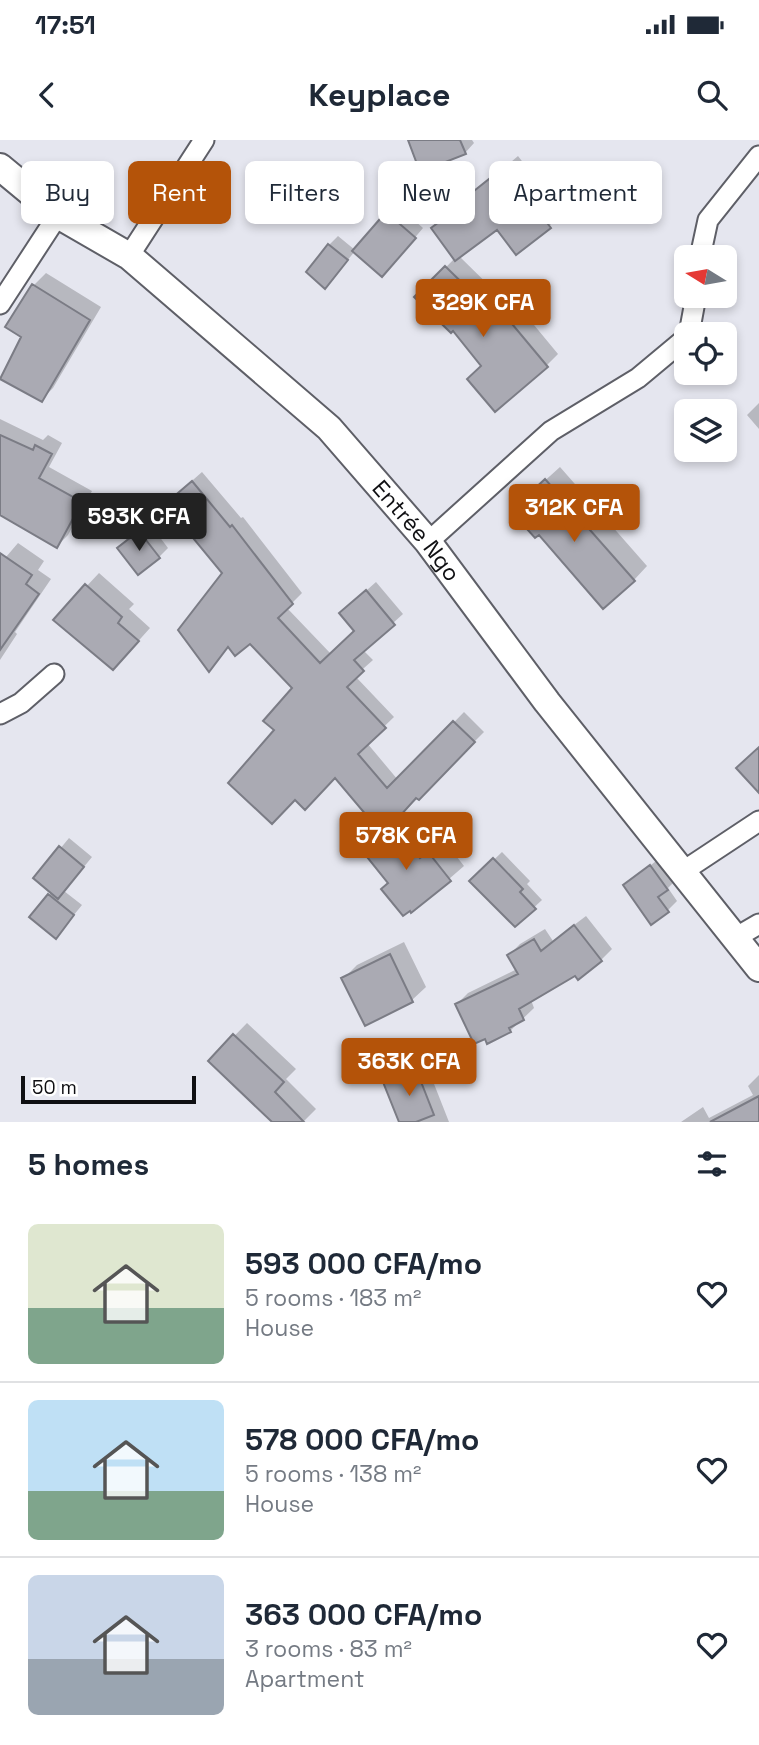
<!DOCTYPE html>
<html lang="en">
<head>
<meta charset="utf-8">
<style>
  body { margin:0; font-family:"Space Grotesk",sans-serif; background:#f6f6f7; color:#1f2937; height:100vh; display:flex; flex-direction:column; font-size:26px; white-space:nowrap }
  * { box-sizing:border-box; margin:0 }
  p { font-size:23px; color:#747a83 }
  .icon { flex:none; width:38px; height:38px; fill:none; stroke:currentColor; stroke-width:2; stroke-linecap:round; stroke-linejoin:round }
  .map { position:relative; height:982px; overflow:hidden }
  .sheet { display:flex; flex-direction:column; background:#fff; flex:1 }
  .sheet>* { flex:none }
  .hud { position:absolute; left:21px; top:21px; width:718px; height:63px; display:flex; gap:14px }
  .needle { width:46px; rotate:281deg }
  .fabs { position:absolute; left:674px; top:105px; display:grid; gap:14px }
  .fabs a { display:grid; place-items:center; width:63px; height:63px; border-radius:10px; background:#fff; box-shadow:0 4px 10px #0003; font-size:35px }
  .scale { position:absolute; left:21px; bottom:18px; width:175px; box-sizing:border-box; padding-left:7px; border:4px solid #0f0f12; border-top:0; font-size:19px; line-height:24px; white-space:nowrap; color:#0f0f12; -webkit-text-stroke:5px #fff; paint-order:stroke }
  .price { position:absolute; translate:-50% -60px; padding:0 16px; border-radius:7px; background:#b45309; color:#fff; font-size:23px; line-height:46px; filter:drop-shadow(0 2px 4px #0008) }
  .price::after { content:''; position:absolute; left:50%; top:42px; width:21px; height:16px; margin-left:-10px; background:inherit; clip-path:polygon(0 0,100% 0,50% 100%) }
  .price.on { background:#222; color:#fff }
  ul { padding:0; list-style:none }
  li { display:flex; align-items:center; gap:21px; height:175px; padding:0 28px }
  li+li { border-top:2px solid #e0e1e3 }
  li span { display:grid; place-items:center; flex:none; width:196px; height:140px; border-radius:10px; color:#555 }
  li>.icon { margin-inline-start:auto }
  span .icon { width:84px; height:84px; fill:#fffc; stroke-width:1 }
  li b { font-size:30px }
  h2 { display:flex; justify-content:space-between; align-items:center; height:84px; padding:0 28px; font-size:30px }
  .tag { padding:0 24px; border-radius:10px; background:#fff; box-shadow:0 4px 10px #0003; font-size:24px; line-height:63px }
  .tag.on { background:#b45309; color:#fff }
  .status { display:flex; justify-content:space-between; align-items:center; height:49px; padding:0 35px; background:#fff; direction:ltr }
  .status svg { height:19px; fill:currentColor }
  header { display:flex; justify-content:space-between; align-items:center; height:91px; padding:0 28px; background:#fff; font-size:32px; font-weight:700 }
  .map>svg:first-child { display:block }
  .shadow { fill:#0003 }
  .building { fill:#aaaab3; stroke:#7b7c85; stroke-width:2 }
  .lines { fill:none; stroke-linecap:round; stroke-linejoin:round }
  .street-casing { stroke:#5e5f67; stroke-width:23 }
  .secondary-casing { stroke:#5e5f67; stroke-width:30 }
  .street { stroke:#fff; stroke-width:19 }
  .secondary { stroke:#fff; stroke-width:26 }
  .labels { text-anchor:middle; stroke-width:6; stroke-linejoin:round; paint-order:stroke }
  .street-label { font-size:23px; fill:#0f0f12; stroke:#fff }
</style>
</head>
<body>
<div class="status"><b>17:51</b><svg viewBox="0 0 49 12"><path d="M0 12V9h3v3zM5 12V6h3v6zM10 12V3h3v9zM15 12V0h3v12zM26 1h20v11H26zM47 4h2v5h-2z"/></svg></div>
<header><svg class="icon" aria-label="back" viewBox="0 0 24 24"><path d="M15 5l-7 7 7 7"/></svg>Keyplace<svg class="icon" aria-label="search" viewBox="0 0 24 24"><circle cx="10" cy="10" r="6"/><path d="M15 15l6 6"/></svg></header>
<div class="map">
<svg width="759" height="982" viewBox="0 0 759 982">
  <rect width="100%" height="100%" fill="#e5e6ef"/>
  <path class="shadow" d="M410,0H472L474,3L465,13Z
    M518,16L562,73L549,86L497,88L459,116L510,166L515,162L558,214L546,226H483L453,189L417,157L455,118L433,88Z
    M396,64L423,88L391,126L355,111L334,137L329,105L338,96L355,110Z
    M46,133L101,167L53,248L41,260L23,197L8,187L34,145Z
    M759,263V289L747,275Z
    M0,279L43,300L48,295L62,303L49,327L92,351L68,395L57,406L0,370Z
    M560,327L647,426L634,440L530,354Z
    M202,332L241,378L243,377L302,453L287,468L331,514L356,491L341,473L376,442L403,474L363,510L373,520L355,536L394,577L367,603L398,640L464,572L484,592L385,691L386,693L410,674L435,705L443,699L464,726L412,771L366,713L385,694L336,636L295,658L276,590L294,548L250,501L229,506L210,529L225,433L177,354Z
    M149,383L168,408L159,417L129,399Z
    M18,403L44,421L38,430L51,439L15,492L17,494L0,520V424Z
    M99,433L134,464L129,469L150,488L125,516L56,479Z
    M69,698L92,717L64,751L82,765L64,787L49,755L52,752L36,738Z
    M502,712L530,741L527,744L542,760L515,785L472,741Z
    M660,718L676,740L668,748L677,761L668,770L625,745Z
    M586,776L612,809L601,820L531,860L534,868L510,891L457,864L468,853L517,829L509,815L520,804L545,789L553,801Z
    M404,802L426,847L412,860L365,884L343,839L357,825Z
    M247,883L296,929L286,939L316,969L303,982H273L210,921Z
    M425,921L449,982H401L385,943L394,934Z
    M759,935V982H681L703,967L709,978L753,955L748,946Z"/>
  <path class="building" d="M408,0H460L466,14L420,32Z
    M504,27L551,88L516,115L497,90L455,121L431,88L471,58L469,55Z
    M386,72L416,98L382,137L352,111Z
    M328,104L348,120L325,149L306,132Z
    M445,126L497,177L502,172L548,227L495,272L467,239L481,226L453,191L451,193L414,157Z
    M32,144L90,180L42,262L0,239L21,197L5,187Z
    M0,295L33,310L35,305L52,314L39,338L82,362L57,408L0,375Z
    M545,339L635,441L603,469L539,395L535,398L518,379L521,376L514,368Z
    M192,341L230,387L232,385L293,464L278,478L320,523L354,491L339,473L366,450L395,485L354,520L364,531L347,547L386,588L358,614L387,648L453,581L475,602L419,660L416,658L383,695L335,638L305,670L295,660L272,684L228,643L274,590L263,581L292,548L250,504L235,516L228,507L209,532L178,490L222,433L165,364Z
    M139,391L160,418L138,435L117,408Z
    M0,413L32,435L26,444L39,454L0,510Z
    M85,444L122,477L118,483L139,501L113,530L53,480Z
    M759,607V653L736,628Z
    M396,687L420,718L428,712L451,741L411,773L410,771L403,776L381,749L388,743L363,712Z
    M59,706L84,727L58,759L33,738Z
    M493,718L523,749L520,752L536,769L515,787L469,741Z
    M650,725L668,750L658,757L669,772L651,785L623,745Z
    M48,754L74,775L56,799L29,777Z
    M574,785L602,821L578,840L575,836L519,869L524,880L509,888L511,892L487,904L485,899L474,904L455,864L518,834L507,815L534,799L541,811Z
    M390,814L413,862L365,886L341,838Z
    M233,894L284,942L275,952L304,982H272L208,921Z
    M416,929L434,975L416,982H399L383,942Z
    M759,956V982H710Z"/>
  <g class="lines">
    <g class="street-casing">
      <path id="street" d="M129,116L204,0
        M700,117L708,80L759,16
        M0,164L58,75
        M689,194L696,156
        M428,402L551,291L638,238L686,198
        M0,574L21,563L54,534
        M682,732L759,681
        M735,798L759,784"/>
    </g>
    <g class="secondary-casing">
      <g id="secondary">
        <path id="s1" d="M0,27L58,75L129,116L329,288L428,402L547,562L759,828"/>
      </g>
    </g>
    <use href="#street" class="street"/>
    <use href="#secondary" class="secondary"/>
  </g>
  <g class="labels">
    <g class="street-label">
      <text dy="8" stroke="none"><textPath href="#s1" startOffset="556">Entrée Ngo</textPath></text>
    </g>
  </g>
</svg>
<div class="fabs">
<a><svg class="needle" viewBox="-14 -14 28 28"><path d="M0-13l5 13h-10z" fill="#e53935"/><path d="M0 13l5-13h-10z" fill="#747a83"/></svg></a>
<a><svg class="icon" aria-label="locate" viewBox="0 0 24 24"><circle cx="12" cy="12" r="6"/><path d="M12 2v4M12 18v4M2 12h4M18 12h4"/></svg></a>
<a><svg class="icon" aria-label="layers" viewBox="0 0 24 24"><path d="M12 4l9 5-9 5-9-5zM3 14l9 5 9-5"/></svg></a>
</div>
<div class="scale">50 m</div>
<b class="price" style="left:483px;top:199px">329K CFA</b>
<b class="price" style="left:574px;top:404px">312K CFA</b>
<b class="price on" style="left:139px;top:413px">593K CFA</b>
<b class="price" style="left:406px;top:732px">578K CFA</b>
<b class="price" style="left:409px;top:958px">363K CFA</b>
<div class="hud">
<a class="tag">Buy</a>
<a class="tag on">Rent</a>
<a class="tag">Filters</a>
<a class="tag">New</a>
<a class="tag">Apartment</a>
</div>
</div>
<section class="sheet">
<h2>5 homes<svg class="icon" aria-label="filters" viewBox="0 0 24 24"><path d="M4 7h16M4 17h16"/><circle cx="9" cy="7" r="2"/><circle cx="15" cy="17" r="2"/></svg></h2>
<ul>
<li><span style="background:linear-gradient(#dfe7d0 60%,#7fa58c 0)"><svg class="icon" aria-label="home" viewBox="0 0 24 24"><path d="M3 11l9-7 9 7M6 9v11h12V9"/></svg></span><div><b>593 000 CFA/mo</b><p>5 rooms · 183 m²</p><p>House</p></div><svg class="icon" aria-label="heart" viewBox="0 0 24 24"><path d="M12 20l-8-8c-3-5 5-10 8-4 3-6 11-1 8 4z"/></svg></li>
<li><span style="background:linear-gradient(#bfe0f5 65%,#7fa58c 0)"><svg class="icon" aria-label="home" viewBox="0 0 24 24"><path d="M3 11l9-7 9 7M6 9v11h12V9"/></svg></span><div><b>578 000 CFA/mo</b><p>5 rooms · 138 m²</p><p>House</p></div><svg class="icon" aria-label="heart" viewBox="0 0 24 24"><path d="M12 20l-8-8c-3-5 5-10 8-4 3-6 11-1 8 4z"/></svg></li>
<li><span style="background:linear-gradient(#c9d6e8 60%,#9aa5b1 0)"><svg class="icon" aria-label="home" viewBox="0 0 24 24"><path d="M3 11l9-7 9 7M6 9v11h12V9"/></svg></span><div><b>363 000 CFA/mo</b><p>3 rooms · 83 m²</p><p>Apartment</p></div><svg class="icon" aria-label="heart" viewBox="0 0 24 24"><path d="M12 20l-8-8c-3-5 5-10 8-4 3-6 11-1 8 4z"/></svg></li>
</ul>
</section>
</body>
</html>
